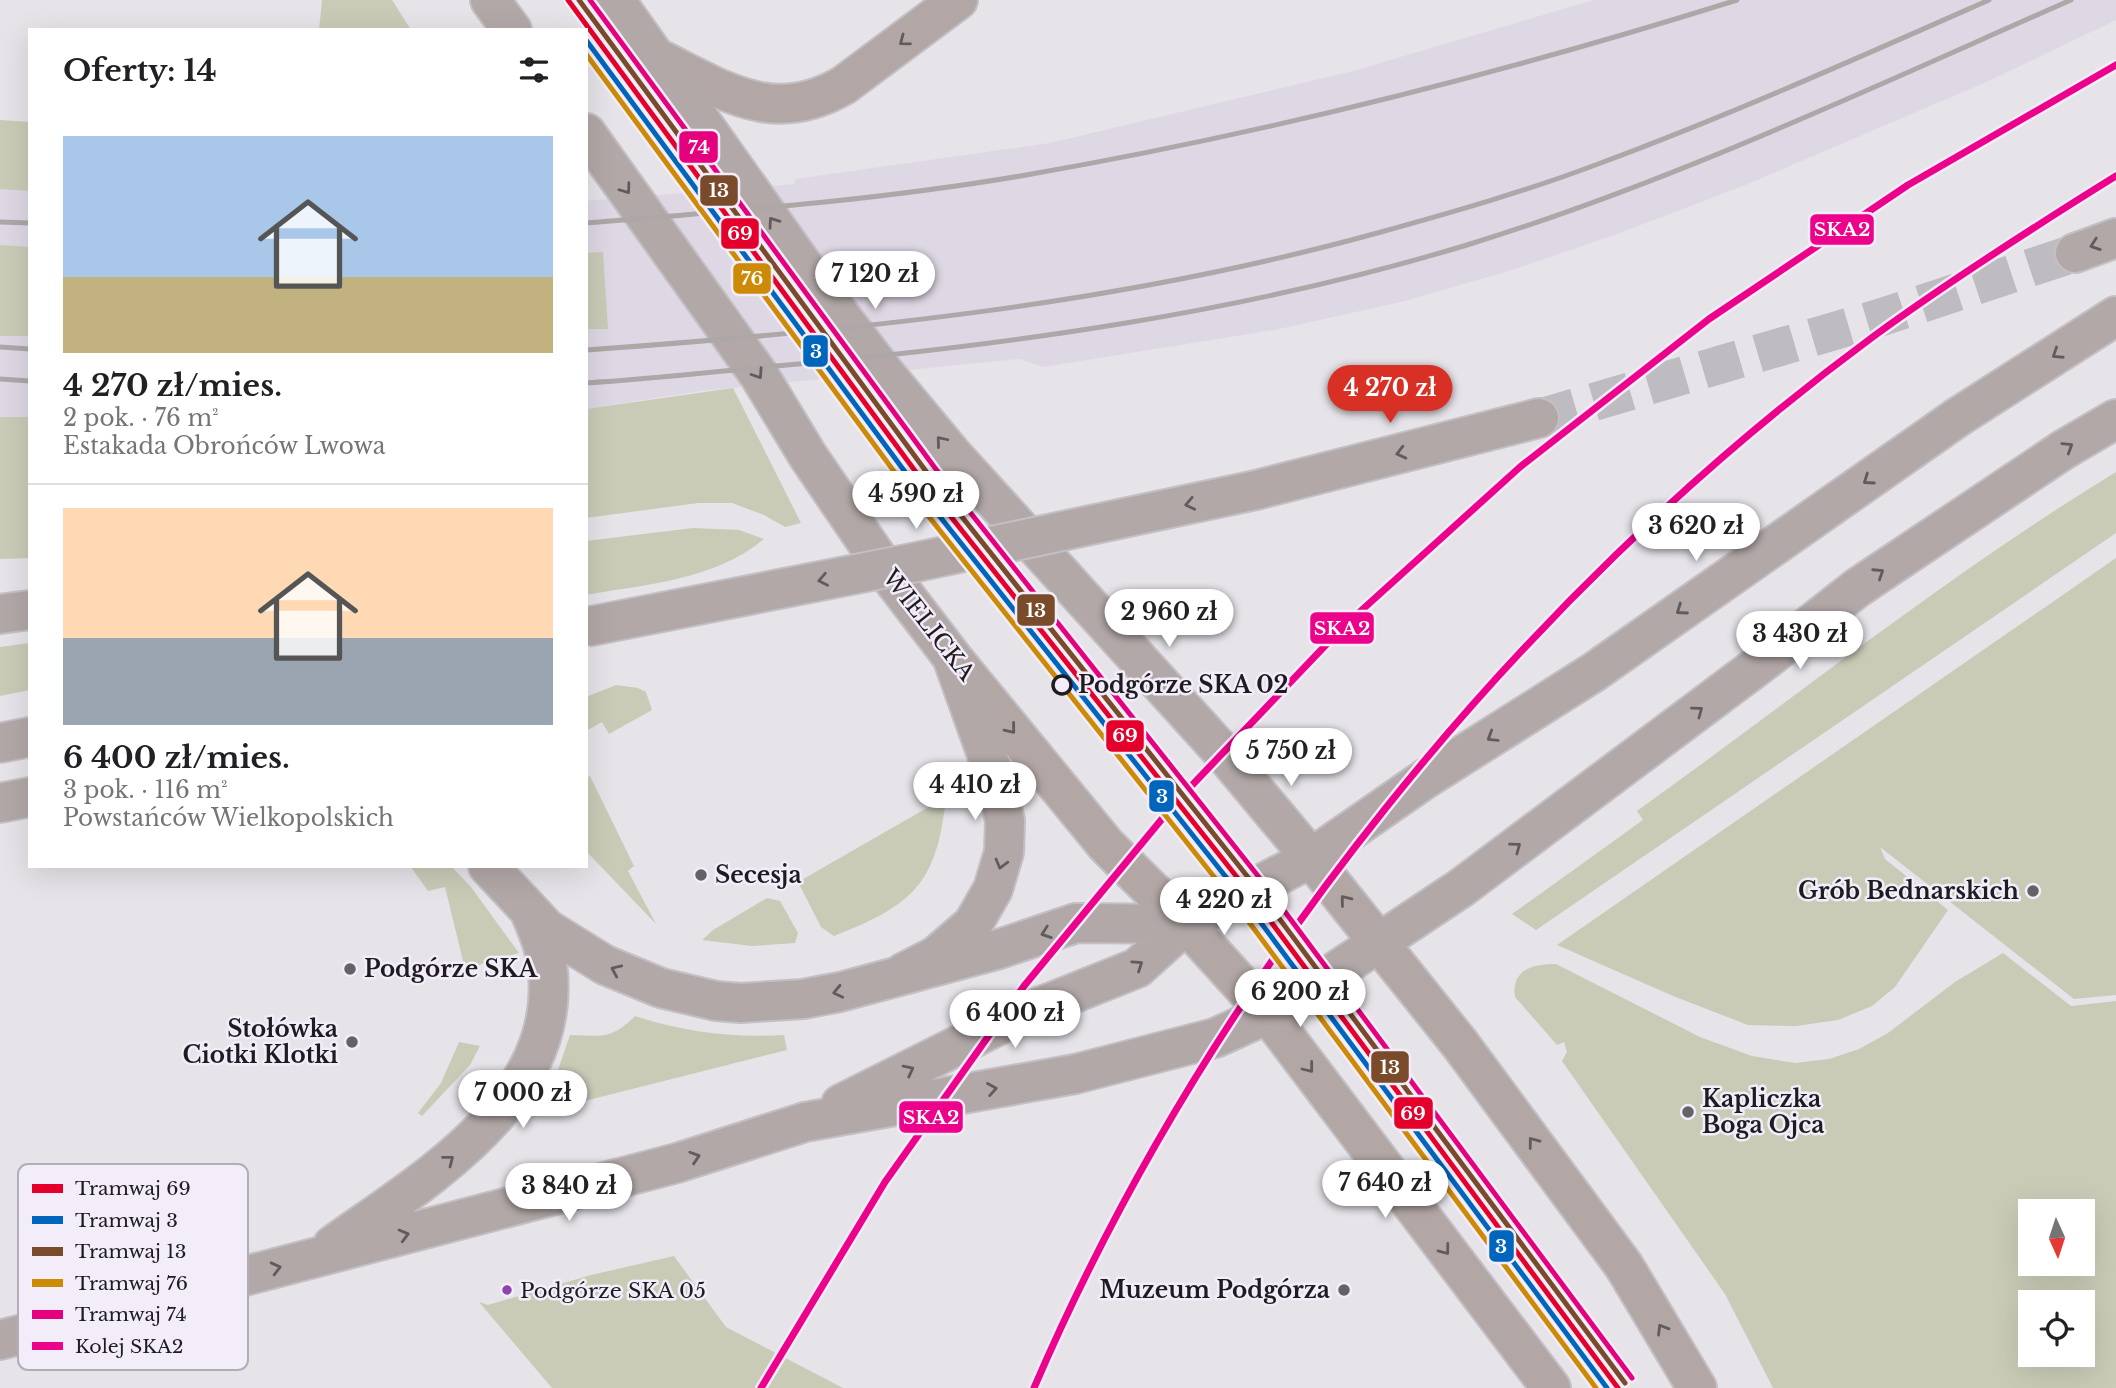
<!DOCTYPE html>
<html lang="pl">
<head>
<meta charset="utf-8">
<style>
  body { margin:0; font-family:"Libre Baskerville",serif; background:#f2f2f2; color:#202124; height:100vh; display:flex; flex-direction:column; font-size:26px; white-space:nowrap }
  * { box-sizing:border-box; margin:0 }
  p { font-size:23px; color:#757577 }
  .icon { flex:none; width:38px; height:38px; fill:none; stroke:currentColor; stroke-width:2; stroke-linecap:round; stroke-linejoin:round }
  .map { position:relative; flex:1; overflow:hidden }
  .drawer { position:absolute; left:28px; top:28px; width:560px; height:840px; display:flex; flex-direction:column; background:#fff; border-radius:0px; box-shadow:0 7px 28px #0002 }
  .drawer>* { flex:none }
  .needle { width:46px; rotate:177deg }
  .fabs { position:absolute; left:2018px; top:1199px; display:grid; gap:14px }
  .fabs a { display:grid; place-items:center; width:77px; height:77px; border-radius:0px; background:#fff; box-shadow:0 7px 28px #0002; font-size:35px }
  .price { position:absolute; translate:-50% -60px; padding:0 16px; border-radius:24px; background:#fff; color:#222; font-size:23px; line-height:46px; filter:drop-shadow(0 2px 4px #0008) }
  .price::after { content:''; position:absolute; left:50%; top:42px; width:21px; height:16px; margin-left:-10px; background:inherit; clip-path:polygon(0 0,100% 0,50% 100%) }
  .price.current { background:#d93025; color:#fff }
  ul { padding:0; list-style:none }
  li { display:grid; align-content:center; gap:14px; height:371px; padding:0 35px }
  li+li { border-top:2px solid #e0e0e0 }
  li span { display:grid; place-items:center; height:217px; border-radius:0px; color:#555 }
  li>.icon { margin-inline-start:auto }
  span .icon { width:126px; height:126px; fill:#fffc; stroke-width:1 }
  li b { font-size:30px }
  h2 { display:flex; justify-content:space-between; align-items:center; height:84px; padding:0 35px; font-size:30px }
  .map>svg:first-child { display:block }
  .built { fill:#ded8e5 }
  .green { fill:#cacbb7; fill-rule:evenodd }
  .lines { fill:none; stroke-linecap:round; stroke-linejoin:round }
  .major-tunnel { stroke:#bebbc1; stroke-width:38; stroke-dasharray:38 19; stroke-linecap:butt }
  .minor-casing { stroke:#c2c0c4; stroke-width:42 }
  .major-casing { stroke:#c2c0c4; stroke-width:42 }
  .minor { stroke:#b3a7a5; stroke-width:38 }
  .major { stroke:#b3a8a8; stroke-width:38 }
  .rail { stroke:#aea7a8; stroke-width:5 }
  .major-bridge-casing { stroke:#c2c0c4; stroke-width:42; stroke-linecap:butt }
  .major-bridge { stroke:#b3a8a8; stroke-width:38 }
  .rail-1-casing { stroke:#f2edf9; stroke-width:12 }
  .rail-1 { stroke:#ed028c; stroke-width:7 }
  .tram-1-casing { stroke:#f2edf9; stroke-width:10 }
  .tram-2-casing { stroke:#f2edf9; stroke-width:10 }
  .tram-3-casing { stroke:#f2edf9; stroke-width:10 }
  .tram-4-casing { stroke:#f2edf9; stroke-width:10 }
  .tram-5-casing { stroke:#f2edf9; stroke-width:10 }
  .tram-1 { stroke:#e4002b; stroke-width:5 }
  .tram-2 { stroke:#0065bd; stroke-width:5 }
  .tram-3 { stroke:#7a4b2a; stroke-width:5 }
  .tram-4 { stroke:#cc8a06; stroke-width:5 }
  .tram-5 { stroke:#e5007d; stroke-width:5 }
  .oneway { stroke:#615b5c }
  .oneway2 { stroke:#615b5d }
  .stop-dot { fill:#f2edf9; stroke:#1e1c20; stroke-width:3.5 }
  .poi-dot { fill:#646266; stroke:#f2edf9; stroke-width:2.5 }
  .bus-dot { fill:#8e44ad; stroke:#f2edf9; stroke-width:2.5 }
  .labels { text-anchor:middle; stroke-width:5; stroke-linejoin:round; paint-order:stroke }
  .bus-label { font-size:21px; fill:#1e1c20; stroke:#f2edf9; text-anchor:start }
  .street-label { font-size:23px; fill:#1e1c20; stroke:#f2edf9 }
  .stop-label { font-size:23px; font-weight:bold; fill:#1e1c20; stroke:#f2edf9; text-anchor:start }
  .poi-label { font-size:23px; font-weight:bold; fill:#1e1c20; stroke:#f2edf9; text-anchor:start }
  .key { fill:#f2edf9; stroke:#b2aeb8; stroke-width:2 }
  .key-label { font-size:19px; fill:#1e1c20 }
  .line-badge { stroke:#f2edf9; stroke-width:2.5 }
  .badge-label { font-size:19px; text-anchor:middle; font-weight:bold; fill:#fff }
</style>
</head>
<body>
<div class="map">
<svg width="2116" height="1388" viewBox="0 0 2116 1388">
  <rect width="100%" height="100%" fill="#e6e3e9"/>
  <path class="built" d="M1594,0H2116V20L1991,80L1743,186L1617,234L1512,270L1405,301L1279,329L1043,367L1019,359L701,391L586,409V201L795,184V179L1050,143L1353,71Z
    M0,154L30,157V417H0Z"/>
  <path class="green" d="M322,0H392L411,30H319Z
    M0,120L30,122V191L0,189Z
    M0,245L30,247V336H0Z
    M603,252L608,329H586V253Z
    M733,388L801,523L785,527L764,515L732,503H698L586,518V409Z
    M0,417H30V558L0,559Z
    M2116,472V533L1536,930L1512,914L1643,820L1637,811C1796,697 1949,574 2116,472Z
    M693,528L739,530L764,539C715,580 647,584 586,595V541Z
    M2116,558V995L2074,999L1880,847L1885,859L1948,910L1895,987L1872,1006L1838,1020L1796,1026L1748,1025L1673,996L1557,945Z
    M30,643V690L0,696V647Z
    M616,685L638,688L646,692L652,710L609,734L602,722L586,731V697Z
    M590,776L634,866L628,871L656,924L586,851V778Z
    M946,797C937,884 913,905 834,936L821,927L798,882Z
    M410,866H451L471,887L519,953L465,969L445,887L428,891Z
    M767,898L780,901L798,933L795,943L752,946L702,940L713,930Z
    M2003,953L2071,1006L2116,1001V1388H1773L1725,1294L1562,1061L1567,1052L1564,1042L1557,1045L1515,997C1511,969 1534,964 1556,964L1700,1037L1752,1056L1795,1063L1829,1059L1859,1049L1888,1033L1955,982ZM2030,1211H2082V1264H2030ZM2030,1302H2082V1354H2030Z
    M635,1016C684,1032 732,1038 784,1035L787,1050L537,1113L557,1073L570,1035C602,1036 611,1040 635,1016Z
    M459,1042L480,1046L470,1065L422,1116L418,1113L441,1083Z
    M674,1256L726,1327L843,1388H552L479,1302L488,1305L591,1275Z"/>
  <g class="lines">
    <path class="major-tunnel" d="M1539,418L1882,317L2075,253"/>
    <g class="minor-casing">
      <path id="minor" d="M657,58C723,90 773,127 844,85L958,0
        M956,662L1106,845L1186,924L1268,1014L1551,1388
        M1311,858L1460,1044L1624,1266L1697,1388"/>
    </g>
    <g class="major-casing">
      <path id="major" d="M490,0L512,30
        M615,0L817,285L887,376L951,453L1226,756L1311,858
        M586,133L759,375L808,456L887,572L952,657L997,783L1005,821L1004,852L993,889L973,924L936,956L903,973
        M2075,253L2116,238
        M1256,490L1539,418
        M0,614L30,610
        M0,743L30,737
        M0,803L30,797
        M488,866L547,929L605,965L661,988L716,1001L741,1003L803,999L840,992L996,950L1076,923L1186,924
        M841,1104L1017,1016L1137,968L1186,924L1311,858L1425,779L1594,672L1958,417L2116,316
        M333,1245C427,1178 566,1098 547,963C544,945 537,928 530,912
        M0,1340L677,1163L805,1122L1075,1074L1215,1038L1268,1014L1303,993L1461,888L1768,658L1857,588L2063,450L2116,419"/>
    </g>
    <use href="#minor" class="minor"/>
    <use href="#major" class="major"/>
    <path class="rail" d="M0,222L30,223
      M586,223C733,211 881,200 1026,175C1267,133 1504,73 1737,0
      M0,347L30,349
      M586,350C853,331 1122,304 1381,232C1453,212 1527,191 1598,164C1730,115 1860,57 1989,0
      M0,379L30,381
      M586,383C653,379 721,371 787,365C1017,344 1246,312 1467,245C1675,181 1873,87 2071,0"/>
    <g class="major-bridge-casing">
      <path id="major-bridge" d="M586,627L907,564L1256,490"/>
    </g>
    <use href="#major-bridge" class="major-bridge"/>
    <g class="rail-1-casing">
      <path id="rail-1" d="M761,1388L885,1182L1024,986L1176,802L1342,628L1520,467L1709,319L1908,185L2116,65
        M1034,1388C1209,981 1517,599 1874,336C1952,279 2034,227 2116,176"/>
    </g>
    <use href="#rail-1" class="rail-1"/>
    <g class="tram-1-casing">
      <path id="tram-1" d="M568,0L921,479L1248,891L1618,1388"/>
    </g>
    <g class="tram-2-casing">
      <path id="tram-2" d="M586,40L914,484L1241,896L1607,1388"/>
    </g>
    <g class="tram-3-casing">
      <path id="tram-3" d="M579,0L928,474L1255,886L1625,1383"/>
    </g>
    <g class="tram-4-casing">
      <path id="tram-4" d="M586,54L907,489L1234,902L1596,1388"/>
    </g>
    <g class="tram-5-casing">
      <path id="tram-5" d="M590,0L935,468L1262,881L1632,1378"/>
    </g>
    <use href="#tram-1" class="tram-1"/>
    <use href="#tram-2" class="tram-2"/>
    <use href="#tram-3" class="tram-3"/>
    <use href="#tram-4" class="tram-4"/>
    <use href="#tram-5" class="tram-5"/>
  </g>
  <defs><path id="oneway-chevron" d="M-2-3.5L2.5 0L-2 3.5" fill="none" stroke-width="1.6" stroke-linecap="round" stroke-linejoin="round" transform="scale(1.75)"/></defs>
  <g class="oneway">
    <use href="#oneway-chevron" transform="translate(904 41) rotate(143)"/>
    <use href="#oneway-chevron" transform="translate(1011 729) rotate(51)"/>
    <use href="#oneway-chevron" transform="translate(1345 900) rotate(-129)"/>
    <use href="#oneway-chevron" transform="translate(1309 1068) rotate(52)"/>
    <use href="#oneway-chevron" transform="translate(1533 1142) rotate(-127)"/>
    <use href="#oneway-chevron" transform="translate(1445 1250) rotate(53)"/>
    <use href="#oneway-chevron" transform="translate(1662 1329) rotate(-121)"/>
  </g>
  <g class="oneway2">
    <use href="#oneway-chevron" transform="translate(626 189) rotate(54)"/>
    <use href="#oneway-chevron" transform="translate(773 222) rotate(-125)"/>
    <use href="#oneway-chevron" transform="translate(2095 245) rotate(161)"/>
    <use href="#oneway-chevron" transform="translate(2057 354) rotate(147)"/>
    <use href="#oneway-chevron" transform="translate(758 374) rotate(56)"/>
    <use href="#oneway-chevron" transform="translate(941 441) rotate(-130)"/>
    <use href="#oneway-chevron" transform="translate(2068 447) rotate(-32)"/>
    <use href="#oneway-chevron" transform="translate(1401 453) rotate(166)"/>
    <use href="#oneway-chevron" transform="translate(1868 480) rotate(145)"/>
    <use href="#oneway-chevron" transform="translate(1190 504) rotate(168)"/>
    <use href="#oneway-chevron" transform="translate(1879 573) rotate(-33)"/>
    <use href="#oneway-chevron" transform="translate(823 580) rotate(169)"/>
    <use href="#oneway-chevron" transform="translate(1681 610) rotate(145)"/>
    <use href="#oneway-chevron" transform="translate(1698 711) rotate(-37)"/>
    <use href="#oneway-chevron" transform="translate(1492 737) rotate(148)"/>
    <use href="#oneway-chevron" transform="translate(1516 847) rotate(-37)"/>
    <use href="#oneway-chevron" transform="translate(1001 864) rotate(105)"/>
    <use href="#oneway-chevron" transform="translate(1046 933) rotate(161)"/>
    <use href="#oneway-chevron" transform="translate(1138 965) rotate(-34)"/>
    <use href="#oneway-chevron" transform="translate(616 970) rotate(-156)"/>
    <use href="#oneway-chevron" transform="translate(838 992) rotate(167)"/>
    <use href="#oneway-chevron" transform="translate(909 1070) rotate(-27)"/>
    <use href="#oneway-chevron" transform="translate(992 1089) rotate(-10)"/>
    <use href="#oneway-chevron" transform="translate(695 1157) rotate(-18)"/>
    <use href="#oneway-chevron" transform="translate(449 1160) rotate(-38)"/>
    <use href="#oneway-chevron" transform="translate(404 1235) rotate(-15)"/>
    <use href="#oneway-chevron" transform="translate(276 1268) rotate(-14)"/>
  </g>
  <circle class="stop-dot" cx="1062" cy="685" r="9"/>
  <g class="poi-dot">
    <circle cx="701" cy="875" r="7"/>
    <circle cx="2033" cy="891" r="7"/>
    <circle cx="350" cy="969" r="7"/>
    <circle cx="352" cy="1042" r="7"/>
    <circle cx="1688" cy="1112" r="7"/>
    <circle cx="1344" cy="1290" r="7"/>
  </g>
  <circle class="bus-dot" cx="507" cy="1290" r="6"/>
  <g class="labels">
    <g class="bus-label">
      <text x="520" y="1298">Podgórze SKA 05</text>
    </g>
    <g class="street-label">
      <text transform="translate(929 625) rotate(52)" y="8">WIELICKA</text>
    </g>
    <g class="stop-label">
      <text x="1078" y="693">Podgórze SKA 02</text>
    </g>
    <g class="poi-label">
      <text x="715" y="883">Secesja</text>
      <text x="2019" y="899" text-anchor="end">Grób Bednarskich</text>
      <text x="364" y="977">Podgórze SKA</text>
      <text x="338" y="1037" text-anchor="end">Stołówka<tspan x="338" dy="26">Ciotki Klotki</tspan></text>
      <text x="1702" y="1107">Kapliczka<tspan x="1702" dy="26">Boga Ojca</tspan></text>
      <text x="1330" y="1298" text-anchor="end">Muzeum Podgórza</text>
    </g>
  </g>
  <rect x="18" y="1164" width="230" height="206" rx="10" class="key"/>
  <rect x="32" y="1184" width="31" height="9" fill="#e4002b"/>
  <rect x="32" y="1216" width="31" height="8" fill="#0065bd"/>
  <rect x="32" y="1247" width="31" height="9" fill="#7a4b2a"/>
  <rect x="32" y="1279" width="31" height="8" fill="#cc8a06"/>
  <rect x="32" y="1310" width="31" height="9" fill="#e5007d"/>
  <rect x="32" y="1342" width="31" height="8" fill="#ed028c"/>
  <g class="key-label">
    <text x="75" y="1195">Tramwaj 69</text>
    <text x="75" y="1227">Tramwaj 3</text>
    <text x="75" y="1258">Tramwaj 13</text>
    <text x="75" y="1290">Tramwaj 76</text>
    <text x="75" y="1321">Tramwaj 74</text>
    <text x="75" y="1353">Kolej SKA2</text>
  </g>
  <g class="line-badge">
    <rect x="678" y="130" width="41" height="34" rx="7" fill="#e5007d"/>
    <rect x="699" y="174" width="40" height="33" rx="7" fill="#7a4b2a"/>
    <rect x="1809" y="213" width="66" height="33" rx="7" fill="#ed028c"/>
    <rect x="720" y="217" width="40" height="33" rx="7" fill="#e4002b"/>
    <rect x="732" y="262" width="40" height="33" rx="7" fill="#cc8a06"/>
    <rect x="802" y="334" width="27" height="34" rx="7" fill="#0065bd"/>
    <rect x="1016" y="593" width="40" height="34" rx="7" fill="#7a4b2a"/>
    <rect x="1309" y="611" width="66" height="34" rx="7" fill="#ed028c"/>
    <rect x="1105" y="719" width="40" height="34" rx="7" fill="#e4002b"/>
    <rect x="1148" y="779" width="27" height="34" rx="7" fill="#0065bd"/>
    <rect x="1370" y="1050" width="40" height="34" rx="7" fill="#7a4b2a"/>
    <rect x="1393" y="1096" width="41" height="34" rx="7" fill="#e4002b"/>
    <rect x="898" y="1100" width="66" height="34" rx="7" fill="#ed028c"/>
    <rect x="1488" y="1229" width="27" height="34" rx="7" fill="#0065bd"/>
  </g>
  <g class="badge-label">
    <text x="699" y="154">74</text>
    <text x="719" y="197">13</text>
    <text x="1842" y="236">SKA2</text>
    <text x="740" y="240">69</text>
    <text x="752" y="285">76</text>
    <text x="816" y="358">3</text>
    <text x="1036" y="617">13</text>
    <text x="1342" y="635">SKA2</text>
    <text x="1125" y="742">69</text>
    <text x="1162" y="803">3</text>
    <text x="1390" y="1074">13</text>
    <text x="1413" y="1120">69</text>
    <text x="931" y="1124">SKA2</text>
    <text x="1501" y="1253">3</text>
  </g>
</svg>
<div class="fabs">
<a><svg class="needle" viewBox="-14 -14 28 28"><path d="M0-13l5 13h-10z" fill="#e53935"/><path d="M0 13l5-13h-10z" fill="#757577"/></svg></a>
<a><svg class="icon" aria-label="locate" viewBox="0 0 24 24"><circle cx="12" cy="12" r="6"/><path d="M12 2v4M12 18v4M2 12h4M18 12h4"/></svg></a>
</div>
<b class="price" style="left:875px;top:311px">7 120 zł</b>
<b class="price current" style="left:1390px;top:425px">4 270 zł</b>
<b class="price" style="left:916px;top:531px">4 590 zł</b>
<b class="price" style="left:1696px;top:563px">3 620 zł</b>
<b class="price" style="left:1169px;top:649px">2 960 zł</b>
<b class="price" style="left:1800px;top:671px">3 430 zł</b>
<b class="price" style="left:1291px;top:788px">5 750 zł</b>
<b class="price" style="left:975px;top:822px">4 410 zł</b>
<b class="price" style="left:1224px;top:937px">4 220 zł</b>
<b class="price" style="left:1300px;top:1029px">6 200 zł</b>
<b class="price" style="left:1015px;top:1050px">6 400 zł</b>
<b class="price" style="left:523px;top:1130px">7 000 zł</b>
<b class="price" style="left:1385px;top:1220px">7 640 zł</b>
<b class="price" style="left:569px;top:1223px">3 840 zł</b>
<section class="drawer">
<h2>Oferty: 14<svg class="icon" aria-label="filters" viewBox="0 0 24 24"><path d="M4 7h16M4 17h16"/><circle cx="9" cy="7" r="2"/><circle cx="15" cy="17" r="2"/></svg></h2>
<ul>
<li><span style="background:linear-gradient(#a9c7e8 65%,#c2b280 0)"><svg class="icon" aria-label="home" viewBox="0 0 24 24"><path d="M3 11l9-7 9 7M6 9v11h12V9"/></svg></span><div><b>4 270 zł/mies.</b><p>2 pok. · 76 m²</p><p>Estakada Obrońców Lwowa</p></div></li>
<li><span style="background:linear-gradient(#ffd9b3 60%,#9aa5b1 0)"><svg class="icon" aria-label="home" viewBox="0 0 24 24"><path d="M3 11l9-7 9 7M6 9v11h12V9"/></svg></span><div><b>6 400 zł/mies.</b><p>3 pok. · 116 m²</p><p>Powstańców Wielkopolskich</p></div></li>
</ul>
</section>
</div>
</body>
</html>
